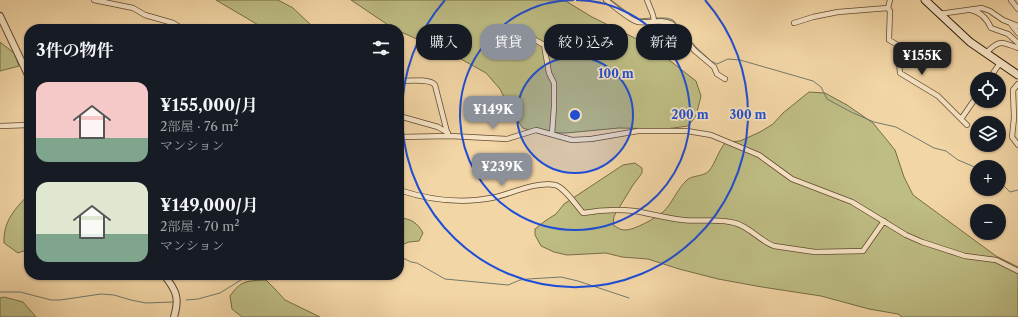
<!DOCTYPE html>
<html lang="ja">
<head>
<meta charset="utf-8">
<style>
  body { margin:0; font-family:"Libre Caslon Text","Noto Serif JP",serif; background:#20242c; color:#f1f3f6; height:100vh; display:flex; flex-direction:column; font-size:15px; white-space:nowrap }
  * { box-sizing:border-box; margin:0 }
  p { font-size:13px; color:#9ea1a6 }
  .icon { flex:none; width:22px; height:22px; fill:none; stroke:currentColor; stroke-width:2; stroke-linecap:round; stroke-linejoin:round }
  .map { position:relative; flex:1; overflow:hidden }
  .panel { position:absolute; left:24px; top:24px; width:380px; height:256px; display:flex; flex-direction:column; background:#171b24; border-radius:16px; box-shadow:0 1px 3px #0004 }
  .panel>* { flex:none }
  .hud { position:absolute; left:416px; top:24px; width:380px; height:36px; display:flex; gap:8px }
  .fabs { position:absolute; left:970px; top:72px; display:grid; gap:8px }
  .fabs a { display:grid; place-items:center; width:36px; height:36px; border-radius:50%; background:#171b24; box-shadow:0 1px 3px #0004; font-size:20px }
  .price { position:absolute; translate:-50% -34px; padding:0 9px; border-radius:8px; background:#8c9099; color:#fff; font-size:13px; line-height:26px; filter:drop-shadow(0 1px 2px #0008) }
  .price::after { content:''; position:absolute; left:50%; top:24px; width:12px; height:9px; margin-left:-6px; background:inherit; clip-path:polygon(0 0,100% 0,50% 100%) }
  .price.on { background:#222; color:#fff }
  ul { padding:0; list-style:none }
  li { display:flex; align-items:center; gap:12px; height:100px; padding:0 12px }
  li span { display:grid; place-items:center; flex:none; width:112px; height:80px; border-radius:12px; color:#555 }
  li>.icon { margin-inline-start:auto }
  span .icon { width:48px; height:48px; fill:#fffc; stroke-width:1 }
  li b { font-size:17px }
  h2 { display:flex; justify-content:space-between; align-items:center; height:48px; padding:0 12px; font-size:17px }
  .tag { padding:0 14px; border-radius:16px; background:#171b24; box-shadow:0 1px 3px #0004; font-size:14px; line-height:36px }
  .tag.on { background:#8c9099; color:#fff }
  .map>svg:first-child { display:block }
  .green { fill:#bebd84; stroke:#776c46 }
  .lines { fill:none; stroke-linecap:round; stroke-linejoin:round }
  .stream { stroke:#71796d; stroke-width:1 }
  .minor-casing { stroke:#614a30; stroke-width:6 }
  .tertiary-casing { stroke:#614a30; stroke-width:8 }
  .secondary-casing { stroke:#301c09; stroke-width:9 }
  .minor { stroke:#f7e4c5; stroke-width:4.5 }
  .tertiary { stroke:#f7e4c5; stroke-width:6 }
  .secondary { stroke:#f7e4c5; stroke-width:7 }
  .ring { fill:none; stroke:#1d4ed8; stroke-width:2 }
  .centre { fill:#1d4ed8; stroke:#f7e4c5; stroke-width:2 }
  .ring-label { font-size:12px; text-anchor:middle; font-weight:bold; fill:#1d4ed8; stroke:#f7e4c5; stroke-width:3.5; stroke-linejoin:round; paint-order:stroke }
</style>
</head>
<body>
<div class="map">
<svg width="1018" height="317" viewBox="0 0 1018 317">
  <rect width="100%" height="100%" fill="#f3d6a6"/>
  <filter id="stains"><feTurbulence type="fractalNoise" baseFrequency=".005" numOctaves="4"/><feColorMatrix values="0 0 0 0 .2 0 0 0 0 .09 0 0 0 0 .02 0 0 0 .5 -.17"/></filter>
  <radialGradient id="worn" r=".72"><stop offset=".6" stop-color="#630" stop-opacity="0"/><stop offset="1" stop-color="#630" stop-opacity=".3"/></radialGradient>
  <path class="green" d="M216,0H278L293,8L311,25L310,29H265Z
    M351,0H564L592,17L651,46L696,81L701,96L696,116L688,126L666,129L619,128L566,133L534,132L523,128L512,113L500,89L486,73L459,58L399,31V29H394Z
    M0,42L14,53L19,66L0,71Z
    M809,92L825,93L847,105L873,123L895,150L904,177L913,195L996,256L1018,267V317H902L898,314L869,309L821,296L762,287L718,279L679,269L648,259L622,257L606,253L567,255L554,252L541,246L535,235V229L545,221L556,214L564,204L623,165L635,163L642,168V173L633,185L614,216L613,225C617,227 620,230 624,230C633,231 656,218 663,212C672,204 677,189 687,180C692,175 703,177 709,171C716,162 718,151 726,142L740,141L760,132L773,124L783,113Z
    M29,194V249L18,253L4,243C3,221 15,209 29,194Z
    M399,218C410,218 418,223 423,233L419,241L409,242L399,246Z
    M266,280L275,289L285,300L320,317H242L232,309L230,296C241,280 247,281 266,280Z
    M4,297L23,302L36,317H0V298Z"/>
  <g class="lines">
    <path class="stream" d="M611,0L631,15L638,19L652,18
      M655,18H667L673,20L696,47L711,61L717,64L728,59L740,60L813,81L821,87L827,99L851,112L874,122L896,127L934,148L946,151L958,160L977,168
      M999,181L1010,192L1018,190
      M399,256L411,262L417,263L445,279L508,285L520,280L528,279L561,277L578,281L629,298
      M0,292H20L51,300H60L101,294L114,295L131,300L146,303L173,302
      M186,300L198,299L220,293L249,275"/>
    <g class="minor-casing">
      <path id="minor" d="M94,0L133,8L145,15L173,23L183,29
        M606,0C614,6 629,20 638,22C649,24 661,18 672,24L695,51L714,67L717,74L725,79
        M647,0L653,15L654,21
        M890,0L888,8L890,11L889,40L896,44L898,49L900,73L938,96L961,119
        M1011,0L1018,9
        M971,10C981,12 987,19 991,28L1008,34L1018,43
        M939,14L982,8L990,11L1003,20L1018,26
        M794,23L813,17L838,12L888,8
        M1011,24L1018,33
        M507,27L523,33L544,45L549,73L554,83V107L552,134
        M986,53C999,40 1001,41 1018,48
        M989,79L1000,63
        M399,81C408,81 430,78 435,85L448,136
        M1018,84L1013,90L1014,118L1012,137L1018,145
        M399,116L438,127L448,133
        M967,125L961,119L977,96
        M0,126L29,125
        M399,137L450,136L507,139L536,130L572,140L591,139L638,131H687L711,135L759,155L792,179L852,202L906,235L922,242L965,256L996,260L1018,271
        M399,190C429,200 464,204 496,197C512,193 538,181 555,185C564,187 576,205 583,213C600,210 617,209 635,211C651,214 667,218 683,220C700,222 719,218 735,223C750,227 760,241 774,246L815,252L863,251L884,221"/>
    </g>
    <g class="tertiary-casing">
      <path id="tertiary" d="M0,16L29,77
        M164,275C176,290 180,298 174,317"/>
    </g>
    <g class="secondary-casing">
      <path id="secondary" d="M925,0L970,42L1018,75"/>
    </g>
    <use href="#minor" class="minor"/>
    <use href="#tertiary" class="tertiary"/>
    <use href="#secondary" class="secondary"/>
  </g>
  <circle cx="575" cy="115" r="58" fill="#1d4ed8" fill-opacity=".12"/>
  <g class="ring">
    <circle cx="575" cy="115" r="58"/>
    <path d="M576 0A115 115 0 1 1 574 0"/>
    <path d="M705 0A173 173 0 1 1 445 0"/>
  </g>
  <circle cx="575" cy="115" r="6" class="centre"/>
  <g class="ring-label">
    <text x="616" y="78">100 m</text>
    <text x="690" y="119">200 m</text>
    <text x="748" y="119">300 m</text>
  </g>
  <rect width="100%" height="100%" filter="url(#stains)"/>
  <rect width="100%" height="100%" fill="url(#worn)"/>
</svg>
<div class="fabs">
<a><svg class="icon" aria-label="locate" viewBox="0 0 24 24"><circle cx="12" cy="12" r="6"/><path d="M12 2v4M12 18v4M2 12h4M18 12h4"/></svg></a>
<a><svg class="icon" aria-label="layers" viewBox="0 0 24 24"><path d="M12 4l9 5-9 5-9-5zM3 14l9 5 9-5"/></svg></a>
<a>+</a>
<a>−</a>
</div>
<b class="price on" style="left:922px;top:76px">¥155K</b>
<b class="price" style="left:493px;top:130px">¥149K</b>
<b class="price" style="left:502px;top:187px">¥239K</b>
<div class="hud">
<a class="tag">購入</a>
<a class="tag on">賃貸</a>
<a class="tag">絞り込み</a>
<a class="tag">新着</a>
</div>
<section class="panel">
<h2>3件の物件<svg class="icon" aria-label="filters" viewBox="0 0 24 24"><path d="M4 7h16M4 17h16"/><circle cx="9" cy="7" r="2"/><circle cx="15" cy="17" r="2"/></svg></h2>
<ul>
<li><span style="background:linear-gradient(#f6c9c9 70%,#7fa58c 0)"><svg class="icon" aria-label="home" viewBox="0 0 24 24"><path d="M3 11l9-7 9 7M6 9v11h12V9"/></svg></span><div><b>¥155,000/月</b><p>2部屋 · 76 m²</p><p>マンション</p></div></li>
<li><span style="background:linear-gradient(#dfe7d0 65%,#7fa58c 0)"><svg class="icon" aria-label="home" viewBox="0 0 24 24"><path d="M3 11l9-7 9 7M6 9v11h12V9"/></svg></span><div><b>¥149,000/月</b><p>2部屋 · 70 m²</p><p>マンション</p></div></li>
</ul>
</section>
</div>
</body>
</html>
